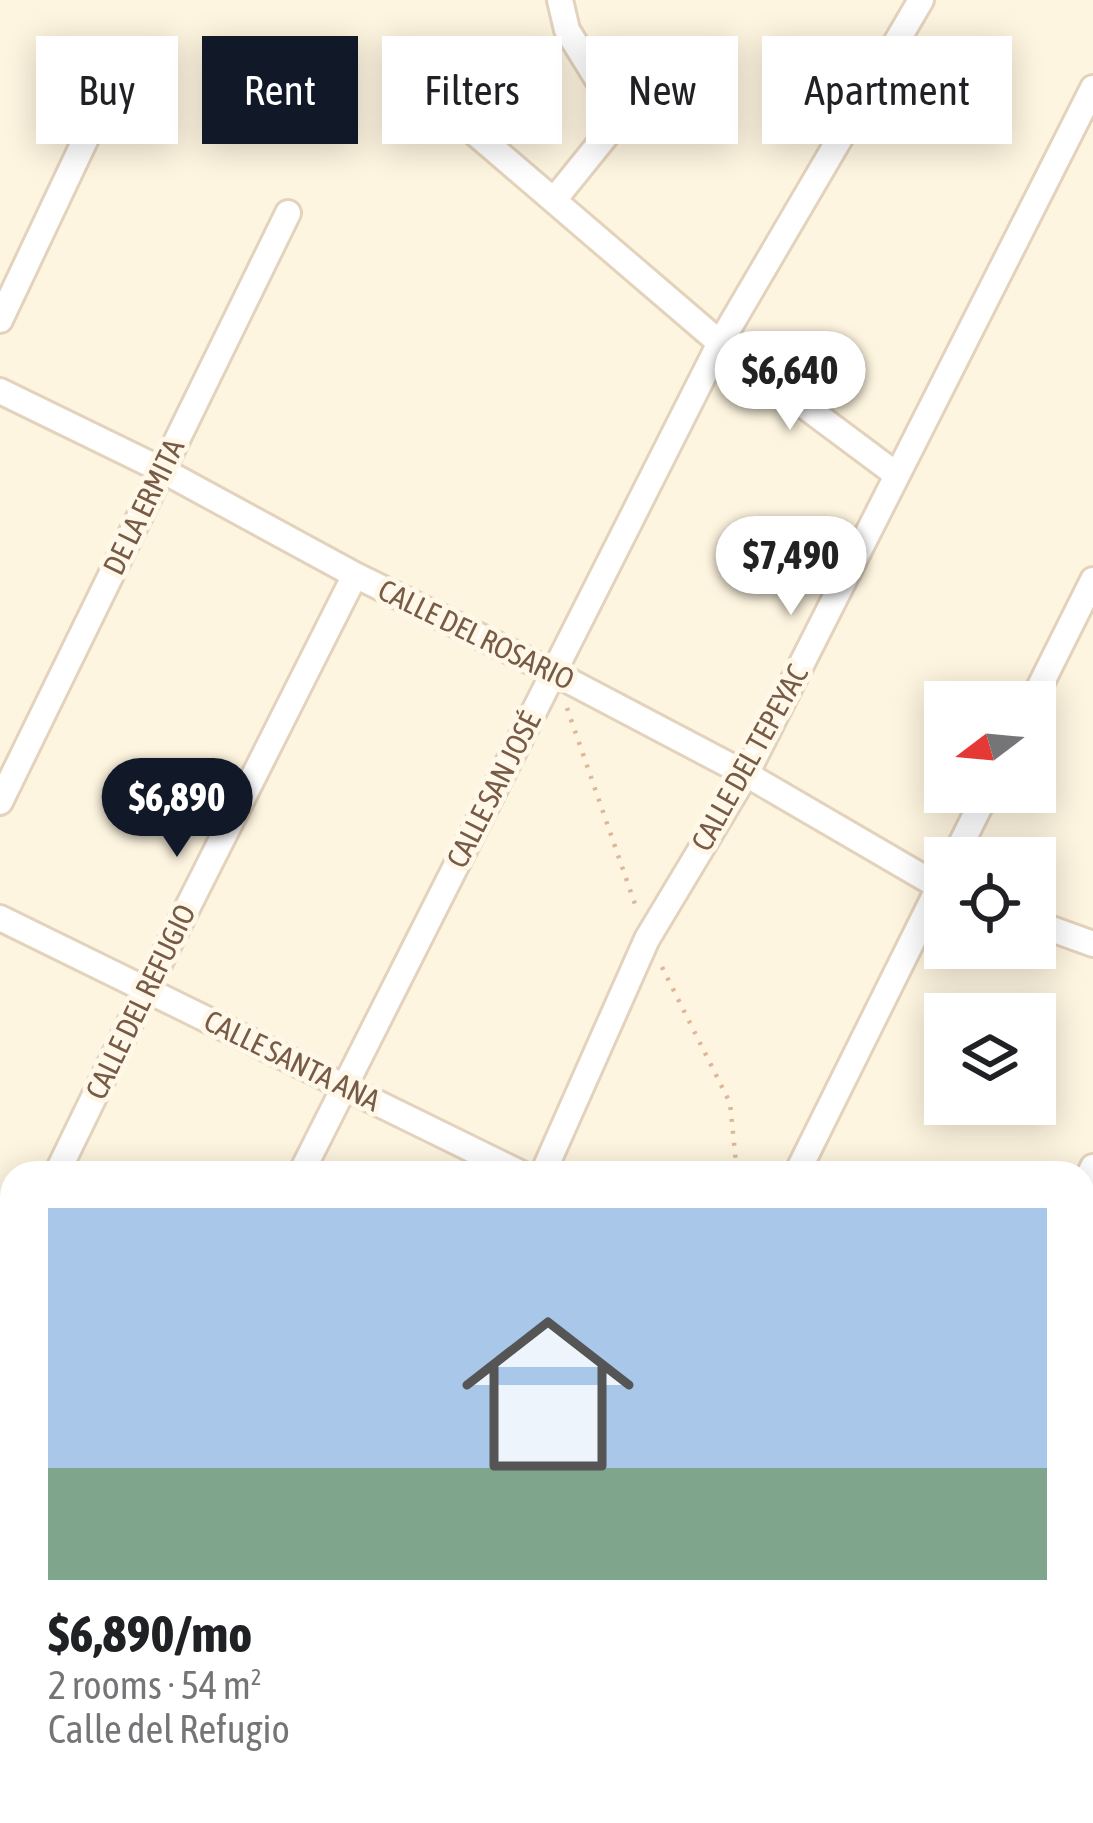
<!DOCTYPE html>
<html lang="en">
<head>
<meta charset="utf-8">
<style>
  body { margin:0; font-family:"Asap Condensed",sans-serif; background:#f2f2f2; color:#202124; height:100vh; display:flex; flex-direction:column; font-size:45px; white-space:nowrap }
  * { box-sizing:border-box; margin:0 }
  p { font-size:39px; color:#757577 }
  .icon { flex:none; width:66px; height:66px; fill:none; stroke:currentColor; stroke-width:2; stroke-linecap:round; stroke-linejoin:round }
  .map { position:relative; flex:1; overflow:hidden }
  .panel { position:absolute; left:0px; top:1161px; width:1095px; height:663px; display:flex; flex-direction:column; background:#fff; border-radius:36px 36px 0 0; box-shadow:0 6px 30px #0003 }
  .panel>* { flex:none }
  .guide { position:absolute; left:36px; top:36px; width:1023px; height:108px; display:flex; gap:24px }
  .needle { width:78px; rotate:254deg }
  .buttons { position:absolute; left:924px; top:681px; display:grid; gap:24px }
  .buttons a { display:grid; place-items:center; width:132px; height:132px; border-radius:0px; background:#fff; box-shadow:0 6px 30px #0003; font-size:60px }
  .price { position:absolute; translate:-50% -102px; padding:0 27px; border-radius:42px; background:#fff; color:#222; font-size:39px; line-height:78px; filter:drop-shadow(0 3px 6px #0008) }
  .price::after { content:''; position:absolute; left:50%; top:72px; width:36px; height:27px; margin-left:-18px; background:inherit; clip-path:polygon(0 0,100% 0,50% 100%) }
  .price.active { background:#111827; color:#fff }
  ul { padding:0; list-style:none }
  li { display:grid; align-content:center; gap:24px; height:636px; padding:0 48px }
  li+li { border-top:3px solid #e0e0e0 }
  li span { display:grid; place-items:center; height:372px; border-radius:0px; color:#555 }
  li>.icon { margin-inline-start:auto }
  span .icon { width:216px; height:216px; fill:#fffc; stroke-width:1 }
  li b { font-size:51px }
  .tag { padding:0 42px; border-radius:0px; background:#fff; box-shadow:0 6px 30px #0003; font-size:42px; line-height:108px }
  .tag.active { background:#111827; color:#fff }
  .map>svg:first-child { display:block }
  .lines { fill:none; stroke-linecap:round; stroke-linejoin:round }
  .minor-casing { stroke:#e3d2bc; stroke-width:30 }
  .path { stroke:#dab899; stroke-width:4.5; stroke-dasharray:3 9; stroke-linecap:butt }
  .minor { stroke:#fff; stroke-width:24 }
  .labels { text-anchor:middle; stroke-width:10; stroke-linejoin:round; paint-order:stroke }
  .street-label { font-size:30px; fill:#775b46; stroke:#fff8e8 }
</style>
</head>
<body>
<div class="map">
<svg width="1093" height="1823" viewBox="0 0 1093 1823">
  <rect width="100%" height="100%" fill="#fef5e0"/>
  <g class="lines">
    <g class="minor-casing">
      <path id="minor" d="M454,115L720,343L897,475
        M554,200L621,117L567,30L560,0
        M0,320L106,96
        M0,391L162,470L355,575L554,673L746,774L945,890
        M1032,702L1093,580
        M0,802L288,213
        M954,858L987,792
        M0,918L520,1173
        M1035,923L1093,944
        M57,1173L146,990L355,575
        M301,1173L720,343L921,0
        M543,1173L647,939L746,774L1093,88
        M797,1173L945,875
        M1083,1187L1093,1167
        M0,1292L12,1267
        M1083,1436L1093,1439
        M0,1453L12,1459
        M1083,1720L1093,1704
        M0,1787L12,1762
        M962,1812L965,1823
        M215,1823L221,1812
        M472,1823L477,1812
        M757,1823L762,1812
        M1018,1823L1025,1812"/>
    </g>
    <path class="path" d="M567,708L636,907
      M662,967L730,1103L737,1173"/>
    <use href="#minor" class="minor"/>
  </g>
  <g class="labels">
    <g class="street-label">
      <text transform="translate(144 507) rotate(-64)" y="10">DE LA ERMITA</text>
      <text transform="translate(476 635) rotate(26)" y="10">CALLE DEL ROSARIO</text>
      <text transform="translate(750 758) rotate(-61)" y="10">CALLE DEL TEPEYAC</text>
      <text transform="translate(494 790) rotate(-63)" y="10">CALLE SAN JOSÉ</text>
      <text transform="translate(141 1002) rotate(-64)" y="10">CALLE DEL REFUGIO</text>
      <text transform="translate(292 1061) rotate(26)" y="10">CALLE SANTA ANA</text>
    </g>
  </g>
</svg>
<div class="buttons">
<a><svg class="needle" viewBox="-14 -14 28 28"><path d="M0-13l5 13h-10z" fill="#e53935"/><path d="M0 13l5-13h-10z" fill="#757577"/></svg></a>
<a><svg class="icon" aria-label="locate" viewBox="0 0 24 24"><circle cx="12" cy="12" r="6"/><path d="M12 2v4M12 18v4M2 12h4M18 12h4"/></svg></a>
<a><svg class="icon" aria-label="layers" viewBox="0 0 24 24"><path d="M12 4l9 5-9 5-9-5zM3 14l9 5 9-5"/></svg></a>
</div>
<b class="price" style="left:790px;top:433px">$6,640</b>
<b class="price" style="left:791px;top:618px">$7,490</b>
<b class="price active" style="left:177px;top:860px">$6,890</b>
<div class="guide">
<a class="tag">Buy</a>
<a class="tag active">Rent</a>
<a class="tag">Filters</a>
<a class="tag">New</a>
<a class="tag">Apartment</a>
</div>
<section class="panel">
<ul>
<li><span style="background:linear-gradient(#a9c7e8 70%,#7fa58c 0)"><svg class="icon" aria-label="home" viewBox="0 0 24 24"><path d="M3 11l9-7 9 7M6 9v11h12V9"/></svg></span><div><b>$6,890/mo</b><p>2 rooms · 54 m²</p><p>Calle del Refugio</p></div></li>
</ul>
</section>
</div>
</body>
</html>
